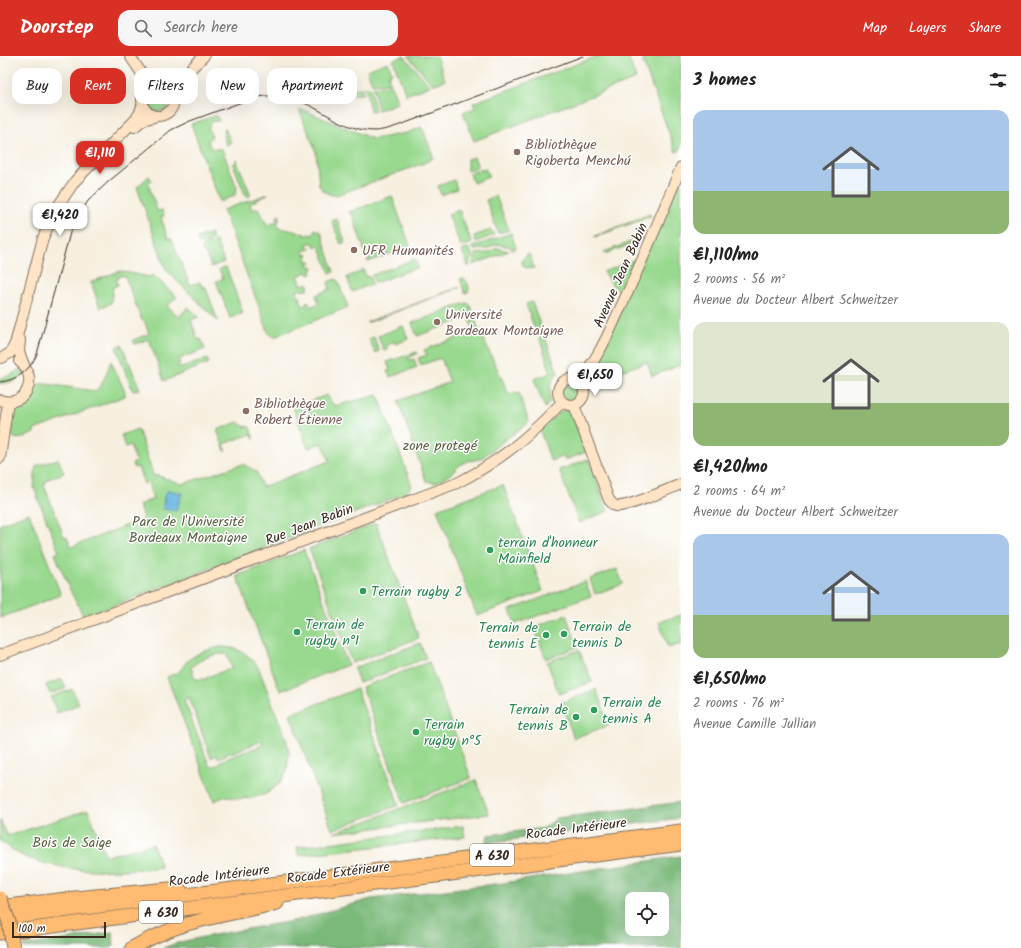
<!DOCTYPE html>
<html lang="en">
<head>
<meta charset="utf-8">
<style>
  body { margin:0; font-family:Kalam,sans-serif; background:#f6f6f6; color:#222; height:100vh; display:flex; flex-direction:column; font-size:15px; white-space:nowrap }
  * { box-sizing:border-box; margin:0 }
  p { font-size:13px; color:#767676 }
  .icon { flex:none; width:22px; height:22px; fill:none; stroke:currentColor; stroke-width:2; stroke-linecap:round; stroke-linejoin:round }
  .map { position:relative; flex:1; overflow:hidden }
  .sheet { display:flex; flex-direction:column; background:#fff; width:340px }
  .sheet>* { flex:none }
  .hud { position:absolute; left:12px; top:12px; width:380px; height:36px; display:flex; gap:8px }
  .controls { position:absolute; left:625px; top:836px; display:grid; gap:8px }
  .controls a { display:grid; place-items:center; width:44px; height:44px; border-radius:8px; background:#fff; box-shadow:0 4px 16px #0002; font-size:20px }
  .scale { position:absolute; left:12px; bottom:10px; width:94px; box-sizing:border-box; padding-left:4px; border:2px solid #3b2a1e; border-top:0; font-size:11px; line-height:14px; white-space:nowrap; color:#3b2a1e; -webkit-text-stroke:3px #fff; paint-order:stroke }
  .price { position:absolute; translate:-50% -34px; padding:0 9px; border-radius:8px; background:#fff; color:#222; font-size:13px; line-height:26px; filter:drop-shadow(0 1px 2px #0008) }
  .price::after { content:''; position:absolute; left:50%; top:24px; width:12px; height:9px; margin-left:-6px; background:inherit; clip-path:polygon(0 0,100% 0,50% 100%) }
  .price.on { background:#d93025; color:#fff }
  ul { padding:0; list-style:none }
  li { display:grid; align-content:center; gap:8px; height:212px; padding:0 12px }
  li span { display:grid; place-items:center; height:124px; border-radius:12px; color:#555 }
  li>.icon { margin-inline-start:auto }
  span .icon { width:72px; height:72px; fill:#fffc; stroke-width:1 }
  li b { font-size:17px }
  h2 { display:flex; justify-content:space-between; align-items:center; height:48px; padding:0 12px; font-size:17px }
  .tag { padding:0 14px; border-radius:12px; background:#fff; box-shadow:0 4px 16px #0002; font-size:14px; line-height:36px }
  .tag.on { background:#d93025; color:#fff }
  header { display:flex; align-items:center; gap:24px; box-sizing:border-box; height:56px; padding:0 20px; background:#d93025; color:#fff }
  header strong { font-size:19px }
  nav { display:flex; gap:22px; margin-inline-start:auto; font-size:14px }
  .search { width:280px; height:36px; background:#f6f6f6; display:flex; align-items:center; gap:10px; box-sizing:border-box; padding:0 14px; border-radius:12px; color:#767676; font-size:15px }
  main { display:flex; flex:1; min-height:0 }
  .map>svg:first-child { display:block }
  .green { fill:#99d98f; stroke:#6a8256; fill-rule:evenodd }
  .forest { fill:#7ab97a; stroke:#5a724c; fill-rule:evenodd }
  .water { fill:#69b5e2; stroke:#527080 }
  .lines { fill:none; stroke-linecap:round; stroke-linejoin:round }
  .secondary-casing { stroke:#7d6f62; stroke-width:12 }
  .highway-casing { stroke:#7d6f62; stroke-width:15 }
  .secondary { stroke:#ffe4c6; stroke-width:10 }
  .highway { stroke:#ffbb71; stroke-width:13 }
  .tram { stroke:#3b2a1e; stroke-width:1 }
  .highway-bridge-casing { stroke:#7d6f62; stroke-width:15; stroke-linecap:butt }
  .highway-bridge { stroke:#ffbb71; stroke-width:13 }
  .education-dot { fill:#8d6e63; stroke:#fff; stroke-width:1.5 }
  .leisure-dot { fill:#2e9e5b; stroke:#fff; stroke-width:1.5 }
  .labels { text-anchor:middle; stroke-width:3; stroke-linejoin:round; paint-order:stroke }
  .shield { fill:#fff; stroke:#766a62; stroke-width:1 }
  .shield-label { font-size:13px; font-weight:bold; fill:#3b2a1e }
  .education-label { font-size:14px; fill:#785e54; stroke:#fff; text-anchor:start }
  .street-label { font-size:14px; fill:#3b2a1e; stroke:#fff }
  .park-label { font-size:14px; fill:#575f40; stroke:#fff }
  .leisure-label { font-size:14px; fill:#27864d; stroke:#fff; text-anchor:start }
</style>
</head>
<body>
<header>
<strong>Doorstep</strong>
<div class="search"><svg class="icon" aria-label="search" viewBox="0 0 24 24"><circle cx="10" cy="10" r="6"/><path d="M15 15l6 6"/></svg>Search here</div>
<nav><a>Map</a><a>Layers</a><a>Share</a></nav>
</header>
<main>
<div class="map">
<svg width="681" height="892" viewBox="0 0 681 892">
  <rect width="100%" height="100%" fill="#fff"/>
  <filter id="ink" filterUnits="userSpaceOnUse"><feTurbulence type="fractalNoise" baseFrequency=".025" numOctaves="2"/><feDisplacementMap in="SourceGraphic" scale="8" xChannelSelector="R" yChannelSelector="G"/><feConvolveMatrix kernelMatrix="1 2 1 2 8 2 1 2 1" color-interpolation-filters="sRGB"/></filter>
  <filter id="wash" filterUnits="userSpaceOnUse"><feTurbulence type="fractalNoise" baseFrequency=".012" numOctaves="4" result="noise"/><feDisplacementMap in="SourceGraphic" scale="16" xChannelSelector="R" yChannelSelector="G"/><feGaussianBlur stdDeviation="0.9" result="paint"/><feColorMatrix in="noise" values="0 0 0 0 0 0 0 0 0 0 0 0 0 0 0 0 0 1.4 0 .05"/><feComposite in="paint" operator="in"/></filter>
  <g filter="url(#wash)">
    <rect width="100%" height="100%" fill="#f7f0e0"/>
    <path class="green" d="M404,0L430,30L406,39L393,4Z
      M408,0H436L445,24L433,29Z
      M598,0H628L636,23L474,85L463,56L475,52L473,47Z
      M645,0H681V90L679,95L676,96L643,6Z
      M388,6L392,17L388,19L390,27L372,28L367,14Z
      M391,29L398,47L378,54L373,31Z
      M365,31H370L375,55H370Z
      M362,32L363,38L345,39L343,33Z
      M147 45a11 11 0 1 1 22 0a11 11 0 1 1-22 0Z
      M300,54H303L373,83L407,77L421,71L423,73L433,100V102L424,107L337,139H332L323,135L319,129L316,96L300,56Z
      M217,59L219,65H213C207,70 208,75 212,80L208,85L210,91L213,93H222L237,132L235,139L220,146L191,68Z
      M225,72L231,87L226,89L223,80Z
      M474,101L478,111L467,115V103Z
      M236,103L251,139L250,140H246L245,138L233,108L236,107Z
      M485,112L489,121L473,127L470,117Z
      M681,116V309L652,320L647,306L595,324L588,318Z
      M149,120L152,125L148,127L157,155L162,154L164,160L161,161L168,183L171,182L190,229L200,226L202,231L205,230L218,265L166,214L137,131Z
      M454,124L457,133L441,139L438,130Z
      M268,138L250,148L252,154L258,152L268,170L278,164L276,161L280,159L277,171L305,178L306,180L309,178L313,179L315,173L321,176L334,216L330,217L319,189L315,191L313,186L306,189L307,192L310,191V193L303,195L305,199L307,198L308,201L306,202L307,205L310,204L311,207L308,208L310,211L312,210L313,213L311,214L312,218L309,219L307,216L298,220L302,229L308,227L309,230L307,231L308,233L302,235L300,233L297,235L299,241H301V242L300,243L303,250L306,249V246L308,245L310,251L319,247L316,239L330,233L328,226L337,223L348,251L274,281L269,278L223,154Z
      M392,140L410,190L368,206L367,204L369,203L368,198L366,199L352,158H350L349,156Z
      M496,140L509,174L498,177L486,144Z
      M459,154L472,187L461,191L448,158Z
      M650,158L651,160L595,181V180Z
      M337,163L345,186L341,188L332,165Z
      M491,174L494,179L476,186L474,180Z
      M211,177L213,183L199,188L197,182Z
      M511,177L516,192L512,194L511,191L496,188L487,193L474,194L472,191Z
      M643,181V184L605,198L604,196Z
      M216,185L224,206L211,211L207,200L202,195L203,189Z
      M468,192L472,198L469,208L470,210H468L462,195Z
      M497,192L509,195L473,209V206L475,198L488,197Z
      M529,198L534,212C522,215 517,203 529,198Z
      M415,203L418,211L375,227L372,219Z
      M636,203L621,236L612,228L603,216Z
      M226,211L243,257L230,262L216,225L223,223L219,213Z
      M362,213H363L366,221L370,220L372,228L352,236L347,221L362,215Z
      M120,215L149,221L153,219L177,241L167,250L179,261L188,251L199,261L191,264L198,284L201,283L205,293L179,303L180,307L178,308L179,312L182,311V312L207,303L209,307L164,325L149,283L135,288L133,284L149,278L144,264L142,265L125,220L124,221L123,219L118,221V223L116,224L118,229L113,231L111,247L100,252L91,226Z
      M460,223H464C468,226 470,231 468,236L465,237Z
      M460,231L367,267V266Z
      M532,246L541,271L535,274L526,248Z
      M466,247V248L469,247L479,274L509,338L519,337L529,366L480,403L468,405L460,409L452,417L435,427L426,425L398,345L450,326L441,302L421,309L418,302L427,299L424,294L474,275L469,261L417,280L412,267Z
      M403,270L408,283L396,288L395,286L387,289V293L384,295L378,280Z
      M543,276L558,317C549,325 550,336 550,347L545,352L534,323L551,317L538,278Z
      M374,281L379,295L375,297L369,283Z
      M122,289L140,333L133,335L116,291Z
      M417,296V298L408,302L409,304L414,303L417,311L390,321L387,315L390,314L387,306Z
      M111,305L125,336V340L34,374V377C27,380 17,387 11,379L14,350L30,337L33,331L40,328H46L95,335C104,330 107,314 111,305Z
      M20,313L24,319L15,325L0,328V322L9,320Z
      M562 336a9 9 0 1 1 18 0a9 9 0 1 1-18 0Z
      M327,339L334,350L378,339L412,430L404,438L84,561L72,538L55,498L59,496L34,432L36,410L58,403L64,417L48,423L44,429L64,481H67L71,491L143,463L139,449L153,443L148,426L144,428L138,411L134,412L132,408L136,406L130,389L125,391L121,379L138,373L154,421L156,419L182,428L243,408L257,416L262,431L330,405L322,387L308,392L293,351Z
      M564,354L569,355L572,357L586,396L565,404L564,400L551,405L540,375L557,358Z
      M238,366L243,370L250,371L254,384L251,378L224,388L226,395H225L217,374Z
      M588,403L608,455L579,467L559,414Z
      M503,429L543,535L477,560L437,453Z
      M29,457L61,539L0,562V468Z
      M376,467L419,582L352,607L309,493Z
      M304,494L348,609L280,635L237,520Z
      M617,513L623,528L595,538L590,523Z
      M585,525L591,540L515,568L510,554Z
      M566,559L578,591L546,603L534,571Z
      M681,559V588L668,592L659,566Z
      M420,587L426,602L359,627L354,612Z
      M220,591C238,591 249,597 259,613L287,686L289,696L287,715L279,728L266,738L252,742L237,743L226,740L214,745L167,621L179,616L188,604L201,596ZM217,598H227L232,612L207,621V623H195L191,611L202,603ZM189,641L211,702L217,699L218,702L262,685L263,689L220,705V708L210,711L184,644Z
      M579,594L592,626L559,638L547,606Z
      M429,606L471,722L404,747L362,631Z
      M62,623L66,632L50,638L46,629Z
      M72,633L79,648L57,657L51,641Z
      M357,633L399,749L332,774L290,658Z
      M596,633L609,669L574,682L561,647Z
      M476,724L489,758L334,777Z
      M88,754L106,800L153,788L161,811C115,816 64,818 21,799C13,795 7,789 0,785V764L7,780Z
      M463,770L465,781L298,799L297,791Z"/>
    <path class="forest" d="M681,746V762L486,787L488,779L544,772L557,762Z
      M681,800V892H163L180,886L208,880L298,864L371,843L503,827ZM632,843H662V873H632Z
      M113,876L114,890L111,892H24V890Z"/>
    <path class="water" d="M168,434L182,437L176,455L163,453L164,441Z"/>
  </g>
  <g filter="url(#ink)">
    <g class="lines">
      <g class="secondary-casing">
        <path id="secondary" d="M130,0L150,30
          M142 44a16 16 0 1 1 32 0a16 16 0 1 1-32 0Z
          M170,33L204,0
          M134,71L143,64L157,60
          M20,284L19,296L24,309
          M2,302L10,297L15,288L43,182L56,153L75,125L136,63L140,56L143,47
          M558 336a13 13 0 1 1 26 0a13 13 0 1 1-26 0Z
          M578,325C596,306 607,281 618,257C641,209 661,160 681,111
          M0,344C26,353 40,321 19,305
          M574,349L609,444C611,446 613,449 616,450C627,452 669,433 681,428
          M0,402L8,346
          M0,599L457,427C499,406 530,380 562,346"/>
      </g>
      <g class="highway-casing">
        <path id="highway" d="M0,851L75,842L169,833L180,834
          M0,863L681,775
          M0,877L681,788
          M132,892C155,879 179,869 206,863C230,857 254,853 277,847"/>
      </g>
      <use href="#secondary" class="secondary"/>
      <use href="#highway" class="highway"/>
      <path class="tram" d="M0,326C18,324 30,314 37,298L70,177L76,164L88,145L108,126L171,74L190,65L250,43C264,39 279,38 293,43C322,51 343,75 375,75C387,74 397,70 408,66L583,0"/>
      <g class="highway-bridge-casing">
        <path id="highway-bridge" d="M0,842L9,866L13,892"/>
      </g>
      <use href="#highway-bridge" class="highway-bridge"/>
    </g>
  </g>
  <g class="education-dot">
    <circle cx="517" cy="96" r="4"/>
    <circle cx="354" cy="194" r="4"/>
    <circle cx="437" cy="266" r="4"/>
    <circle cx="246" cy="355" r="4"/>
  </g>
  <g class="leisure-dot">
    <circle cx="490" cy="494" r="4"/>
    <circle cx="363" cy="535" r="4"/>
    <circle cx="297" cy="576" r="4"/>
    <circle cx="564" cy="578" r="4"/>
    <circle cx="546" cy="579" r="4"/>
    <circle cx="594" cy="654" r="4"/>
    <circle cx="576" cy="661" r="4"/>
    <circle cx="416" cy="676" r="4"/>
  </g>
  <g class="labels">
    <g class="shield">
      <rect x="470" y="788" width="44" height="22" rx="3"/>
      <rect x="139" y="845" width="44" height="22" rx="3"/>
    </g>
    <g class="shield-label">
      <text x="492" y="804">A 630</text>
      <text x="161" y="861">A 630</text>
    </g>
    <g class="education-label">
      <text x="525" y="93">Bibliothèque<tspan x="525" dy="16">Rigoberta Menchú</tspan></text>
      <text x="362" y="199">UFR Humanités</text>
      <text x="445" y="263">Université<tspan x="445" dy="16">Bordeaux Montaigne</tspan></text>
      <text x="254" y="352">Bibliothèque<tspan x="254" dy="16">Robert Étienne</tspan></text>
    </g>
    <g class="street-label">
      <text transform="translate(620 219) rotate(-66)" y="5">Avenue Jean Babin</text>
      <text transform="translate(309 468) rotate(-21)" y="5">Rue Jean Babin</text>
      <text transform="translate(576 772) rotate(-7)" y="5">Rocade Intérieure</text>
      <text transform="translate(338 816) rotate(-7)" y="5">Rocade Extérieure</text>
      <text transform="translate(219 819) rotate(-7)" y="5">Rocade Intérieure</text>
    </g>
    <g class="park-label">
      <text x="440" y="394">zone protegé</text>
      <text x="188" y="470">Parc de l'Université<tspan x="188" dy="16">Bordeaux Montaigne</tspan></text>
      <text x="72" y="791">Bois de Saige</text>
    </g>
    <g class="leisure-label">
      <text x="498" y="491">terrain d'honneur<tspan x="498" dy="16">Mainfield</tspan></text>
      <text x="371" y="540">Terrain rugby 2</text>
      <text x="305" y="573">Terrain de<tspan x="305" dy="16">rugby n°1</tspan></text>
      <text x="572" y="575">Terrain de<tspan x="572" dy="16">tennis D</tspan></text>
      <text x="538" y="576" text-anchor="end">Terrain de<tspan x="538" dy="16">tennis E</tspan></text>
      <text x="602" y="651">Terrain de<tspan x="602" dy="16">tennis A</tspan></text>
      <text x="568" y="658" text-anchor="end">Terrain de<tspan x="568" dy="16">tennis B</tspan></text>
      <text x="424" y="673">Terrain<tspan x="424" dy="16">rugby n°5</tspan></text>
    </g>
  </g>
</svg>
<div class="controls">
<a><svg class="icon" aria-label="locate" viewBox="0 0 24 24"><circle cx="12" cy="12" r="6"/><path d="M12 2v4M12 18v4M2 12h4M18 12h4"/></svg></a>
</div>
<div class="scale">100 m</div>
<b class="price on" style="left:100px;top:119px">€1,110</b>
<b class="price" style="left:60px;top:181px">€1,420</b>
<b class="price" style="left:595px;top:341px">€1,650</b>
<div class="hud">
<a class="tag">Buy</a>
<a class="tag on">Rent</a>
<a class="tag">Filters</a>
<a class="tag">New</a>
<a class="tag">Apartment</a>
</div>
</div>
<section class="sheet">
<h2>3 homes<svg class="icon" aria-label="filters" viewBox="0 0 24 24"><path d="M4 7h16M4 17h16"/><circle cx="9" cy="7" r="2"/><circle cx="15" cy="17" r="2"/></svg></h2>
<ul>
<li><span style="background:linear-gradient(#a9c7e8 65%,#8fb573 0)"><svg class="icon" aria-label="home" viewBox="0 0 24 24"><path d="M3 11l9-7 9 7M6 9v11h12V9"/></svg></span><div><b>€1,110/mo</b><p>2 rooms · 56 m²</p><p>Avenue du Docteur Albert Schweitzer</p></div></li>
<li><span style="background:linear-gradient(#dfe7d0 65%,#8fb573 0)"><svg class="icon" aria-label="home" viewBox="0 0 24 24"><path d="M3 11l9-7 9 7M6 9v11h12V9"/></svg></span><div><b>€1,420/mo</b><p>2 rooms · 64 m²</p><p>Avenue du Docteur Albert Schweitzer</p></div></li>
<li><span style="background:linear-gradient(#a9c7e8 65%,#8fb573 0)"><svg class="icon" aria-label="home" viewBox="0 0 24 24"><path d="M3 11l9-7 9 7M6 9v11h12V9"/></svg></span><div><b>€1,650/mo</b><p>2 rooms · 76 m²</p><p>Avenue Camille Jullian</p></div></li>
</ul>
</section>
</main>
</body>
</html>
